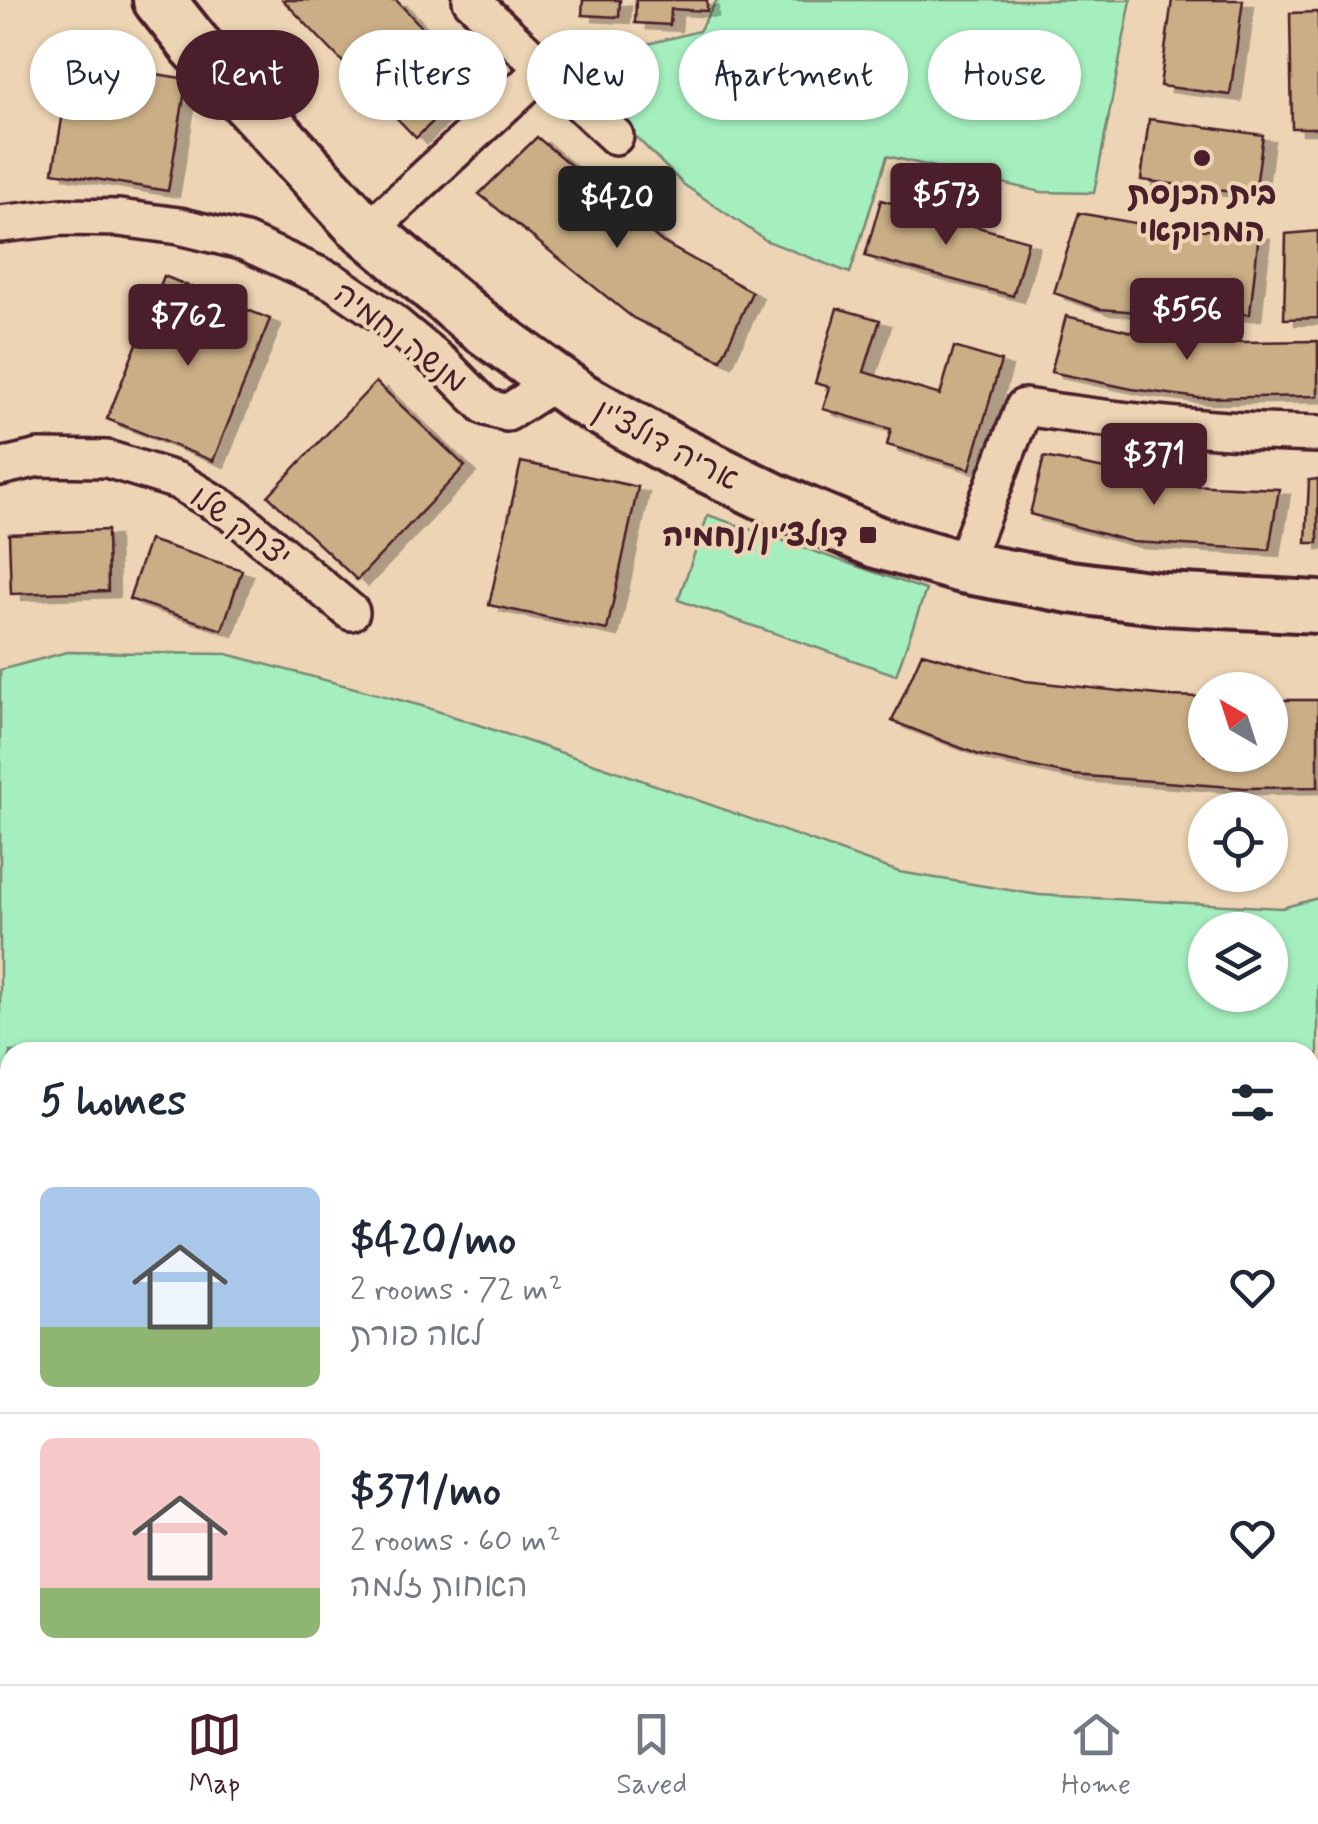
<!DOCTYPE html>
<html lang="en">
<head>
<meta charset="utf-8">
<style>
  body { margin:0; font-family:Mynerve,"Playpen Sans Hebrew",sans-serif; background:#f6f6f7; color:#1f2937; height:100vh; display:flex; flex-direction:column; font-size:38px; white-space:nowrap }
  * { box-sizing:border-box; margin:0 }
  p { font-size:32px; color:#747a83 }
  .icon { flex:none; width:55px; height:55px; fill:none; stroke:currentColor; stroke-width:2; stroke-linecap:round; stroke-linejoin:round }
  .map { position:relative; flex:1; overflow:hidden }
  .sheet { position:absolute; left:0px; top:1042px; width:1320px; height:642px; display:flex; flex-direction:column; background:#fff; border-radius:30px 30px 0 0; box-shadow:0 2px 8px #0004 }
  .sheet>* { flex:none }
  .banner { position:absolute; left:30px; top:30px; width:1260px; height:90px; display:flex; gap:20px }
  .needle { width:65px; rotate:321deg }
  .buttons { position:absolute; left:1188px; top:672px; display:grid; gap:20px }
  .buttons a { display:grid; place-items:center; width:100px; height:100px; border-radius:50%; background:#fff; box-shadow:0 2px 8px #0004; font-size:50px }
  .price { position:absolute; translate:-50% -85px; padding:0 22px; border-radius:10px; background:#4a1f2b; color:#fff; font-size:32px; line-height:65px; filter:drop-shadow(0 2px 5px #0008) }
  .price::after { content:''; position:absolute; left:50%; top:60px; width:30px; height:22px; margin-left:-15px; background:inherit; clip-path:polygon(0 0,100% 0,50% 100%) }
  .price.selected { background:#222; color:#fff }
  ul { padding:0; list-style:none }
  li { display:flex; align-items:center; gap:30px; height:250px; padding:0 40px }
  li+li { border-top:2px solid #e0e1e3 }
  li span { display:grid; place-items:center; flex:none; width:280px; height:200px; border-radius:15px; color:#555 }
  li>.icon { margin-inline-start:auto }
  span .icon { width:120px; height:120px; fill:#fffc; stroke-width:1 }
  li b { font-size:42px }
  h2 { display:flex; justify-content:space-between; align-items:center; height:120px; padding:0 40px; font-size:42px }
  .tag { padding:0 35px; border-radius:45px; background:#fff; box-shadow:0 2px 8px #0004; font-size:35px; line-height:90px }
  .tag.selected { background:#4a1f2b; color:#fff }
  .tabs { display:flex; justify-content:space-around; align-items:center; height:140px; border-top:2px solid #e0e1e3; background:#fff; font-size:28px; color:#747a83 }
  .tabs a { display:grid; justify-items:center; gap:5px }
  .tabs .selected { color:#4a1f2b }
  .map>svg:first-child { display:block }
  .green { fill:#a5efbe; stroke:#788774; stroke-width:2.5; fill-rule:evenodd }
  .building { fill:#caae85; stroke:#4a1f2b; stroke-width:2.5; filter:url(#shadow) }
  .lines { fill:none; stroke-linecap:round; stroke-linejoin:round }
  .street-casing { stroke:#4a1f2b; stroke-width:42 }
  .secondary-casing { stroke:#4a1f2b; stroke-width:58 }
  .street { stroke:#ecd4b4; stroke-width:35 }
  .secondary { stroke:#ecd4b4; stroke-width:50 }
  .poi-dot { fill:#4a1f2b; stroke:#ecd4b4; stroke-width:4 }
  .labels { text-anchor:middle; stroke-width:8; stroke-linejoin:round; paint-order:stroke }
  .poi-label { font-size:32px; font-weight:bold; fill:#4a1f2b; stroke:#ecd4b4 }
  .street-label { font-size:32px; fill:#4a1f2b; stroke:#ecd4b4 }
</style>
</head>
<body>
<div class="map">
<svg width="1318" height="1684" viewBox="0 0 1318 1684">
  <defs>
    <filter id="shadow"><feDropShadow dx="11" dy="6" stdDeviation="0" flood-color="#0004"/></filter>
  </defs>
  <rect width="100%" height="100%" fill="#ecd4b4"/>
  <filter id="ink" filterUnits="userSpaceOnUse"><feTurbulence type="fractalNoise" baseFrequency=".01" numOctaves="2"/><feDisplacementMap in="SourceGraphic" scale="20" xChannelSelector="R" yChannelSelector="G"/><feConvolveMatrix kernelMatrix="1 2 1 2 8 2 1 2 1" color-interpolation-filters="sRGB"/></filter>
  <g filter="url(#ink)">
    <path class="green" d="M717,0H1131L1094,193L1041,192L887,156L850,273L767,241L683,184L634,135L580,73L640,46L699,31Z
      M708,515L926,590L896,675L678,600Z
      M67,652L227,654L422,706L613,770L899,872L1039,895L1282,908L1318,898V1684H0V670ZM1205,930H1270V995H1205ZM1310,1052V1675H10V1052Z"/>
    <path class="building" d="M283,0H396L474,82L416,138Z
      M583,0H620L619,17L582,15Z
      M636,0H707V11L671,9L670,25L635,23Z
      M1172,0H1243L1230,95L1160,86Z
      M1318,12V128H1292L1290,13Z
      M72,60L187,79L168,191L53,172Z
      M1149,119L1263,135L1255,195L1141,180Z
      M537,137L662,242L752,292L721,360L633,318L479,194Z
      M881,200L1028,241L1013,296L865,256Z
      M1079,213L1157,227L1259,233L1250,314L1178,315L1100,309L1054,293Z
      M1318,231V318L1284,319L1286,234Z
      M164,276L270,319L213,461L107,419Z
      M837,308L880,320L864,372L940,395L954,347L1001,361L970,469L887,445L891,429L823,409L830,387L815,383Z
      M1066,316L1136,333L1243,342L1318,341V396L1199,398L1132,389L1051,372Z
      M376,382L465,466L357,580L268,496Z
      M1044,457L1186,485L1279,489L1269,550L1132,542L1030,514Z
      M521,462L638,487L607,630L489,605Z
      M1318,479V543H1306L1309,480Z
      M107,530L108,591L11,594L9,534Z
      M149,540L242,570L222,630L129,599Z
      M922,653L1025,681L1167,696L1205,697V755H1270V700H1318V787L1245,788L1072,775L979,755L892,721Z"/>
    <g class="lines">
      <g class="street-casing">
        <path id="street" d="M471,0L615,136
          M0,224L62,217L119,218L179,226L245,242L334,282L387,318L446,367L486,407L507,413L557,381
          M368,231L543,69
          M0,467L39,458L107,459L178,481L235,515L351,612
          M962,567L1024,407C1122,422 1219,432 1318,434"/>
      </g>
      <g class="secondary-casing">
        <path id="secondary" d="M159,0L194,44L358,223L476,323L580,398L671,449L776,500L876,542L962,567L1070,587L1164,599L1318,607"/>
      </g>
      <use href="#street" class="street"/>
      <use href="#secondary" class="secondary"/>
    </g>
  </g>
  <g class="poi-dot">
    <circle cx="1202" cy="158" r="10"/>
    <rect x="858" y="525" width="20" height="20" rx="5"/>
  </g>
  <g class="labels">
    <g class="poi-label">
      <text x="1202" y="204">בית הכנסת<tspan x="1202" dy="37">המרוקאי</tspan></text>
      <text x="848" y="546" text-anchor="end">דולצ׳ין/נחמיה</text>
    </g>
    <g class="street-label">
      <text transform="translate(401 337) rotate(38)" y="11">מנשה נחמיה</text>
      <text transform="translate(667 444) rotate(28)" y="11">אריה דולצ'ין</text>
      <text transform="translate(241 526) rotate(36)" y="11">יצחק שלו</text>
    </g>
  </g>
</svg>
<div class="buttons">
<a><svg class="needle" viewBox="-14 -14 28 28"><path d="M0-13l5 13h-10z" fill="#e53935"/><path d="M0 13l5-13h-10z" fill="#747a83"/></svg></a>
<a><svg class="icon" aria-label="locate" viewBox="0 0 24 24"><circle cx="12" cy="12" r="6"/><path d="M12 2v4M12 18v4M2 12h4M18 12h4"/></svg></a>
<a><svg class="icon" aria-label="layers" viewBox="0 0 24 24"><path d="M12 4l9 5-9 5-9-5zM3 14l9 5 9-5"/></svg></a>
</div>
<b class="price" style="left:946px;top:248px">$573</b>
<b class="price selected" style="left:617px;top:251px">$420</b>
<b class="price" style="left:1187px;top:363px">$556</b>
<b class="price" style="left:188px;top:369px">$762</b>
<b class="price" style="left:1154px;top:508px">$371</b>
<div class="banner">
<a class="tag">Buy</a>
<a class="tag selected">Rent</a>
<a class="tag">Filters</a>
<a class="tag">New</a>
<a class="tag">Apartment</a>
<a class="tag">House</a>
</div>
<section class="sheet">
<h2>5 homes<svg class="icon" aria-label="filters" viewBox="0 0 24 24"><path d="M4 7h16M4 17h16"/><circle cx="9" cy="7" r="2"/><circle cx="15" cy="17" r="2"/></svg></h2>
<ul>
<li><span style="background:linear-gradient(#a9c7e8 70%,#8fb573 0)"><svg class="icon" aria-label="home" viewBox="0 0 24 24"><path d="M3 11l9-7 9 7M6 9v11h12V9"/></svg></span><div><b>$420/mo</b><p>2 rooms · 72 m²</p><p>לאה פורת</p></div><svg class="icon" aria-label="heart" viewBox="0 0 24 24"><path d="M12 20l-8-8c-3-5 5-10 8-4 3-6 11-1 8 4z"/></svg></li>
<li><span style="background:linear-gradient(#f6c9c9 75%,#8fb573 0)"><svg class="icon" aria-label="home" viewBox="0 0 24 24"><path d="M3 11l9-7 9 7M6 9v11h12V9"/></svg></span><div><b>$371/mo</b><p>2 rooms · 60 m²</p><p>האחות זלמה</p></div><svg class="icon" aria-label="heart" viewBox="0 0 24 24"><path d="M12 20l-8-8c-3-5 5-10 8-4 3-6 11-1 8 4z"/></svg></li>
</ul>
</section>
</div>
<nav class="tabs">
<a class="selected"><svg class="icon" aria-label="map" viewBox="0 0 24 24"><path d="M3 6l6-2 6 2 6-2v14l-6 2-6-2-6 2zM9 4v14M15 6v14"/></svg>Map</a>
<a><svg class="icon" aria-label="saved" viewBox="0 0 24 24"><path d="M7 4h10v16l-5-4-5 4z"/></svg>Saved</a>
<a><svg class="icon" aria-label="home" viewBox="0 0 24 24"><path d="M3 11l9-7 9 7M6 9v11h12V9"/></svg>Home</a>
</nav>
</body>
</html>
